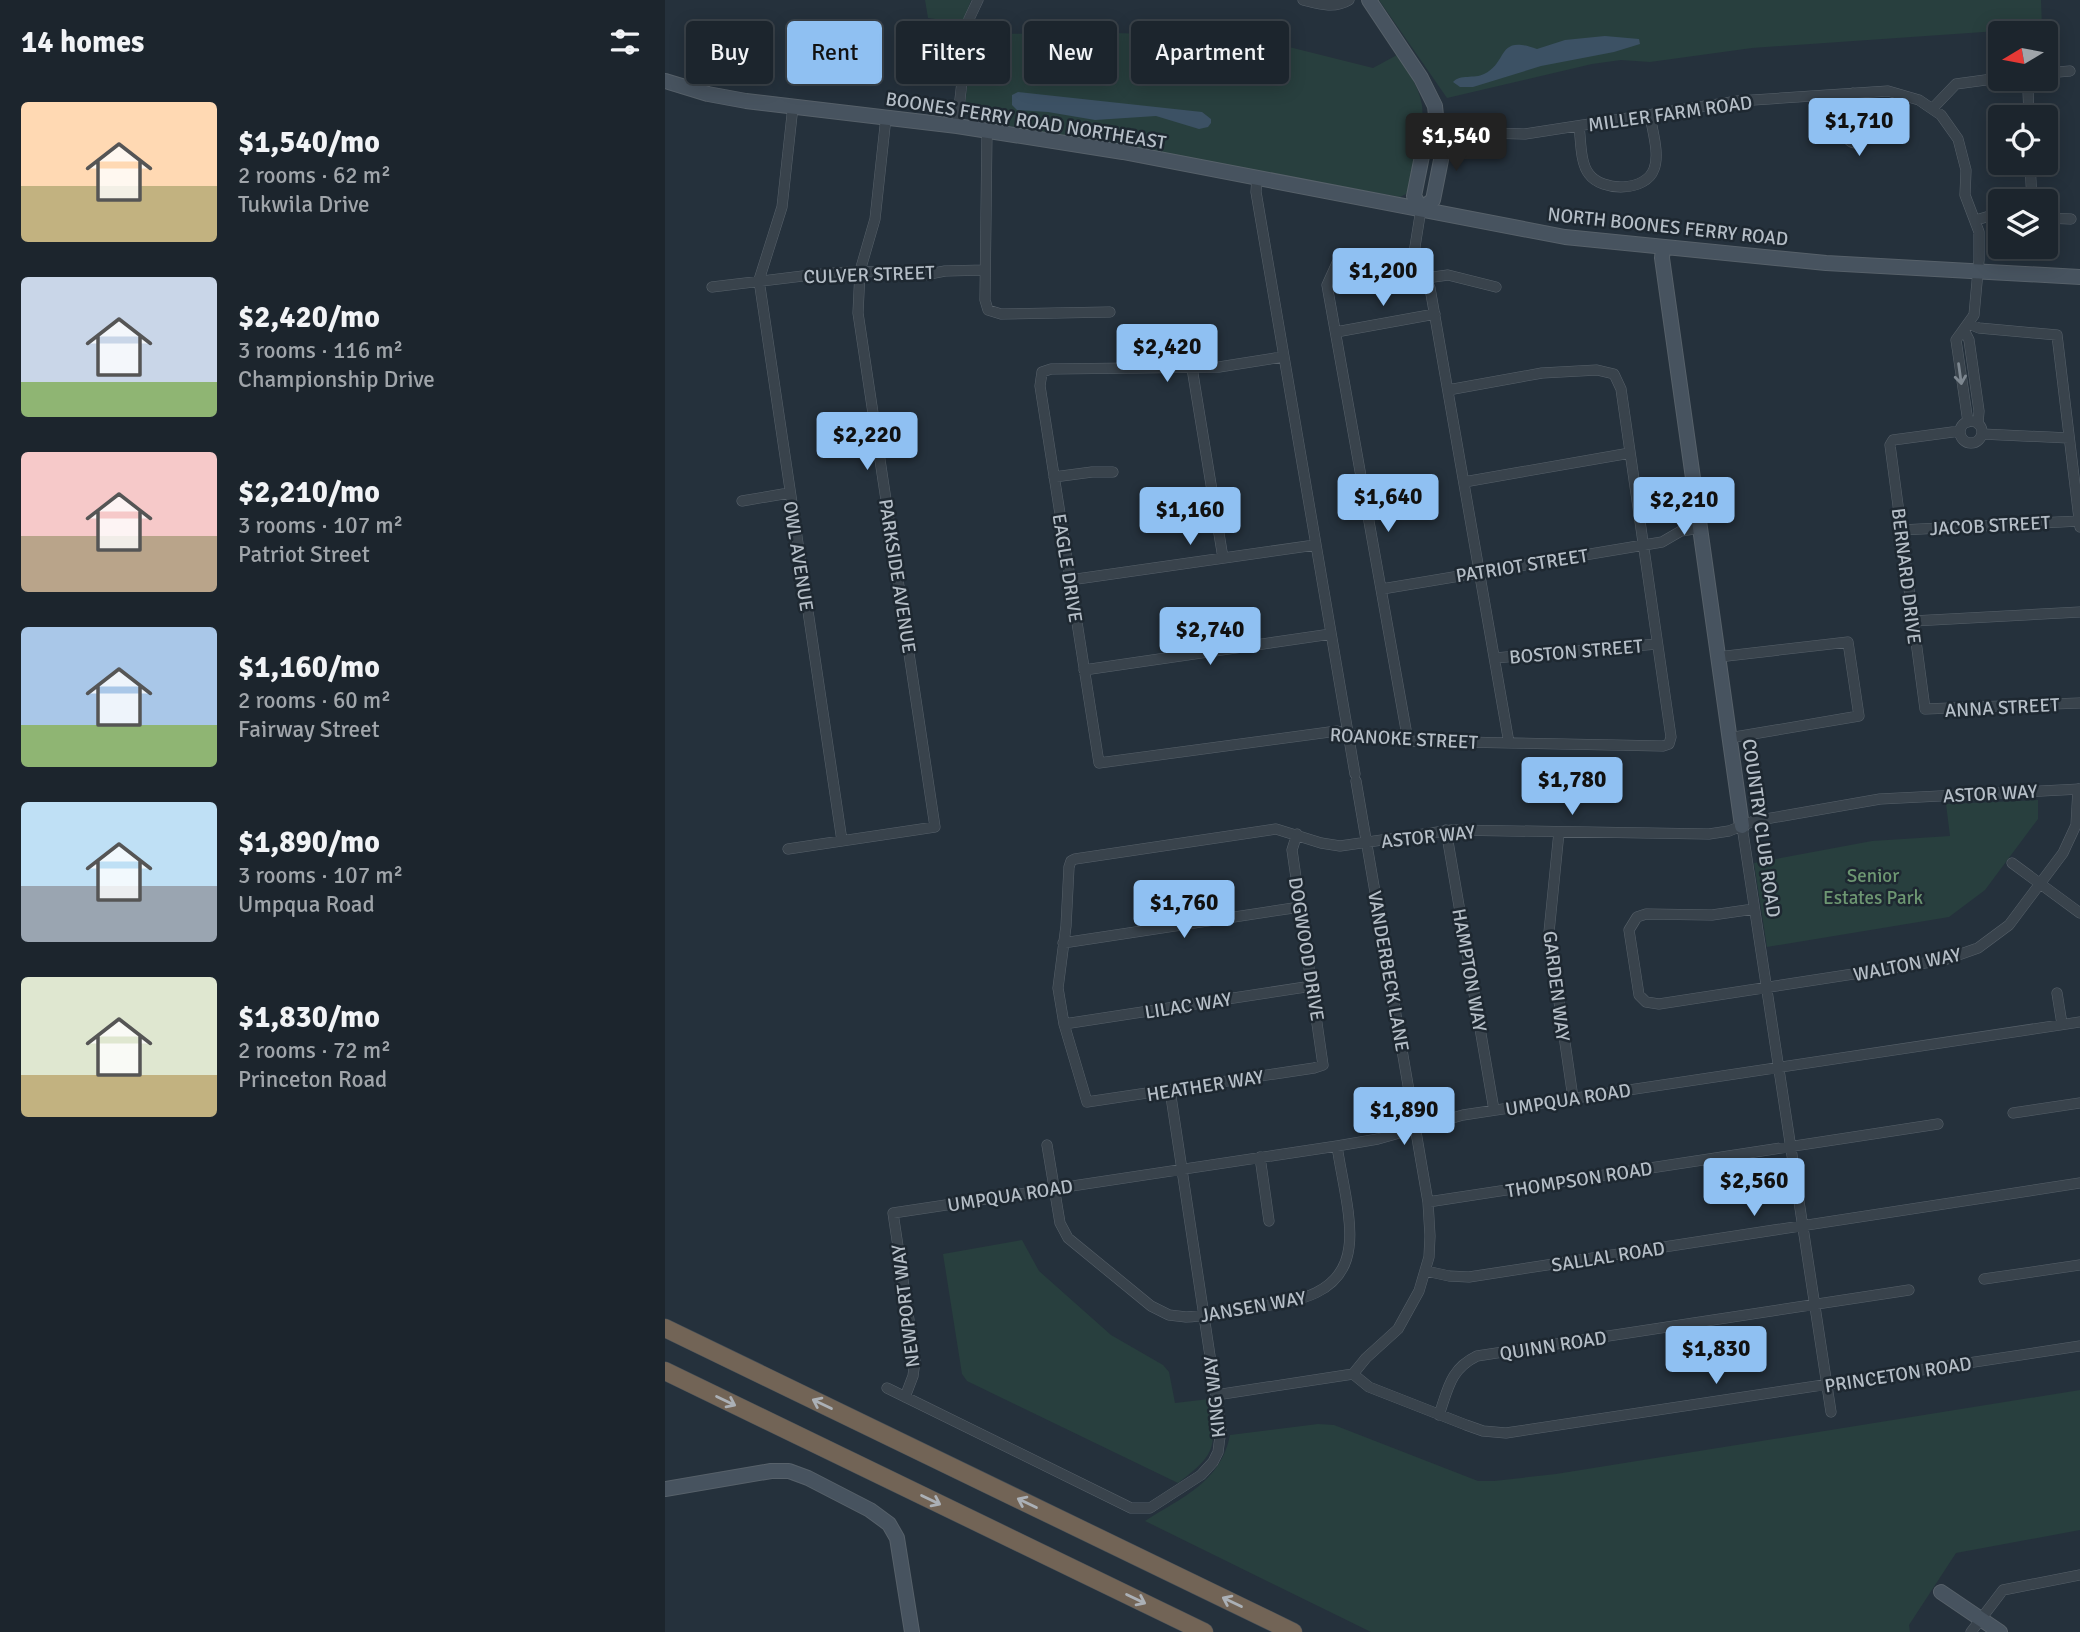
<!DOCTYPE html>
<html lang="en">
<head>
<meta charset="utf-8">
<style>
  body { margin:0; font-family:Signika,sans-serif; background:#252d35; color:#f1f3f6; height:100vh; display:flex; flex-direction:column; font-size:26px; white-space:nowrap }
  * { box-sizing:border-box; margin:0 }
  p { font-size:23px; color:#a0a5aa }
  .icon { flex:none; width:38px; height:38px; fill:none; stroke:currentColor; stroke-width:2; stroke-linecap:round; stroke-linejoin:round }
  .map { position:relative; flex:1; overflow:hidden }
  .side { display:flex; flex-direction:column; background:#1c252d; width:665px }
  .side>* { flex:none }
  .banner { position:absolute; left:21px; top:21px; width:665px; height:63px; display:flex; gap:14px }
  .needle { width:46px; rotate:260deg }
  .buttons { position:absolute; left:1323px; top:21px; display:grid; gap:14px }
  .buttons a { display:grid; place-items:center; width:70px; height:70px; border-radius:7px; background:#1c252d; box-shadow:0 4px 18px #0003,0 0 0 2px #3a4249; font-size:35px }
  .price { position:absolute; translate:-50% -60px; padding:0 16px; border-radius:7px; background:#8fc0f2; color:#111; font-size:23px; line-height:46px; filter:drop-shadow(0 2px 4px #0008) }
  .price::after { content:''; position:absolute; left:50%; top:42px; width:21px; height:16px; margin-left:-10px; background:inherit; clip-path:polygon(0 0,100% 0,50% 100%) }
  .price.active { background:#222; color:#fff }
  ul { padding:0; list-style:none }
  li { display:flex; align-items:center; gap:21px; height:175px; padding:0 21px }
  li span { display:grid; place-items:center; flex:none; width:196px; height:140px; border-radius:7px; color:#555 }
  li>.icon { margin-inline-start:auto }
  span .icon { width:84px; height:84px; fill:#fffc; stroke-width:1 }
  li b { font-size:30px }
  h2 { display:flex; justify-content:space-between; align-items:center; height:84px; padding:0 21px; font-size:30px }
  .pill { padding:0 24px; border-radius:7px; background:#1c252d; box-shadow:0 4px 18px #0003,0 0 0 2px #3a4249; font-size:24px; line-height:63px }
  .pill.active { background:#8fc0f2; color:#111 }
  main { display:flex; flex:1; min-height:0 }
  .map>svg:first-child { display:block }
  .green { fill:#283f3e }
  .water { fill:#3c5164 }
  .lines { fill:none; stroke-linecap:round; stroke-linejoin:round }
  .street-casing { stroke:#57616a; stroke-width:11 }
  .secondary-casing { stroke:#57616a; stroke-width:16 }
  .highway-casing { stroke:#444e57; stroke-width:19 }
  .street { stroke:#39434c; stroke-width:10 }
  .secondary { stroke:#47535f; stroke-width:14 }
  .highway { stroke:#726456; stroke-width:18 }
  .oneway { stroke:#7d8790 }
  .oneway2 { stroke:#abb0b6 }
  .labels { text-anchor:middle; stroke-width:5; stroke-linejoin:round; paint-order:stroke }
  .street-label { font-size:19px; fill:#b5bec7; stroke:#1e2831 }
  .park-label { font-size:19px; fill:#6d9772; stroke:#1e2831 }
</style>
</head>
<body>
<main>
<section class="side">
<h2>14 homes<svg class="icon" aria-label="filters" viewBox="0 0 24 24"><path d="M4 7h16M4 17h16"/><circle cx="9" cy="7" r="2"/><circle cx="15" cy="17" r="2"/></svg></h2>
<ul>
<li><span style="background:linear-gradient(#ffd9b3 60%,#c2b280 0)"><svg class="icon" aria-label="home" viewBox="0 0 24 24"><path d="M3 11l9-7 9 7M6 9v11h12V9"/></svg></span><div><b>$1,540/mo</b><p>2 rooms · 62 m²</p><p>Tukwila Drive</p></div></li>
<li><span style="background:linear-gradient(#c9d6e8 75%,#8fb573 0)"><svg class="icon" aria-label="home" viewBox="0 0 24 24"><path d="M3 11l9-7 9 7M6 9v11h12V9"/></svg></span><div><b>$2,420/mo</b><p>3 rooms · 116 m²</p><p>Championship Drive</p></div></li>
<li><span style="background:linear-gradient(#f6c9c9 60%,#b9a48a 0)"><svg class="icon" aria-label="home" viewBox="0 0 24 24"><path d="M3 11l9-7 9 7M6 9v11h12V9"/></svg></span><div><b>$2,210/mo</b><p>3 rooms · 107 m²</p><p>Patriot Street</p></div></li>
<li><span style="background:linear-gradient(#a9c7e8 70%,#8fb573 0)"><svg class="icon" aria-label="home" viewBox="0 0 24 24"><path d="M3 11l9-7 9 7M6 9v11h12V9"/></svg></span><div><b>$1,160/mo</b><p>2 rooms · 60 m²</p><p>Fairway Street</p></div></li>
<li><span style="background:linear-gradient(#bfe0f5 60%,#9aa5b1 0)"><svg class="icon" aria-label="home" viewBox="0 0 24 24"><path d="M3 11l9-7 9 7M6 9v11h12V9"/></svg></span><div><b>$1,890/mo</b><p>3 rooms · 107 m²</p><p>Umpqua Road</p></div></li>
<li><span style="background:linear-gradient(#dfe7d0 70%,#c2b280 0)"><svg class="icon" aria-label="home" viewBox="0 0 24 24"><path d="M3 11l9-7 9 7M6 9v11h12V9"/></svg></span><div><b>$1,830/mo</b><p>2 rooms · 72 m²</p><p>Princeton Road</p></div></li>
</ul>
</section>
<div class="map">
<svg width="1415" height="1632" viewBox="0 0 1415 1632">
  <rect width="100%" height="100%" fill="#25313c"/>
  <path class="green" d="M260,0H306L298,23L263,18Z
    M714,0H1376L1377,28L1087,48L985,62L956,60L927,64L782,98Z
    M449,33L568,36L596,40L708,68L732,55C742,70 754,86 757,105C760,129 749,164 744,188L741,194L735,197L310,120L302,115L300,106L308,34Z
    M1373,800V819L1320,890L1284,917L1102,947L1089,863L1207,841L1285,836L1281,804Z
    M357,1240L374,1271L446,1335L498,1365L504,1372L510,1403L544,1399C551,1447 553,1453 513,1483L302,1381L297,1374L278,1254Z
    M1415,1390V1530L1291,1553L1244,1625L1245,1632H706L480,1521C517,1497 556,1482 565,1435L653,1424L669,1425L813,1481H829L891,1474Z"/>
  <path class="water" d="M940,36L974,39L975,44L949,52L876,66L808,87H795L788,82C795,74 809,79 819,74C844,62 831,34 872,49L900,40Z
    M353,92L537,112L546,119V123L543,127L534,129L491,116L430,120L383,112L352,110L347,105V95Z"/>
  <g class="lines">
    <g class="street-casing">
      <path id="street" d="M638,0C654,4 669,9 684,0
        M1381,73L1405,71
        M1361,82L1363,90L1364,117
        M1188,93L1190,122
        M128,106L117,207L94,280L177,841
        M1268,108L1291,84L1335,78
        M1181 133a10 10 0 1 1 20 0a10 10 0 1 1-20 0Z
        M772,125L821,133L860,134L1073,101L1223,91L1254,100L1276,115L1293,139L1301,170L1300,195L1314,232V260L1309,315L1291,340L1303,422
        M292,126L304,19L313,0
        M914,126C916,140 915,163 924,174C937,192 981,192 989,169C995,154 987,130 985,115
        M322,130L320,300L323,310L336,314L445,312
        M1365,163L1367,201
        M592,177L591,192L690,774
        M756,209L749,253L765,288L844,743
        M1381,218L1406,219
        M1311,220L1335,213
        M672,263L662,285L743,741
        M761,278L783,275L831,287
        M47,287L146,275L195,271L259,275L280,271L320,270
        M1304,324L1314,328L1392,335L1415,527
        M1299,330L1304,340L1314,411L1313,424
        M671,332L770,314
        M617,357L554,367L386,369L377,372L375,386L434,763L672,731L691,736L743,741L998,746L1004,744L1006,737L956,389L949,374L932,370L877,373L783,390
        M527,368L558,558
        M1295 432a11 11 0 1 1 22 0a11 11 0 1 1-22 0Z
        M1295,431L1228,440L1225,445L1260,709L1415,703
        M1317,434L1404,438
        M389,477L427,472H448
        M799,482L965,453
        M77,501L124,493
        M1236,530L1414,521
        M405,580L650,545
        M717,589L997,542L1016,531L1035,528
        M1248,621L1415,612
        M1053,657L1183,642L1194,716L1064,738
        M830,658L992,644
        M419,670L666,634
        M1077,826L1166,1412
        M781,830L829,1110
        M894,832L884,932L908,1098
        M632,834L627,850L658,1065L649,1068L422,1102L399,1024L393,988L401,926L404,867L406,861L410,859L611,829L656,843L675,846L787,830L1044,834L1064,831L1089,821L1215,799L1415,789
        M123,849L270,827L193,313L195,271L210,219L221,117
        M1347,863L1415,913
        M1089,909L1047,915L981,914L972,917L964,930L974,995L981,1002L994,1004L1279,960L1313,948L1344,925L1398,853L1411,825L1413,789
        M398,943L635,907
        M1392,993L1397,1024
        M399,1024L647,986
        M1348,1113L1415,1103
        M382,1145L395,1223L403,1238L486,1306L504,1315L521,1317C542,1316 564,1312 585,1308C625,1302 678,1298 684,1247C688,1219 676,1175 672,1146
        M595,1157L604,1221
        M763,1202L1273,1124
        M761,1271L784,1276L804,1277L1415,1183
        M1319,1279L1415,1265
        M688,1374L704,1387L801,1425L818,1431L841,1433L1415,1346
        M222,1388L466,1508H485L536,1475L548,1462L553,1452L556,1429L505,1090
        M551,1395L688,1374L701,1358L733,1329L754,1291L764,1257L765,1236L763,1202L691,781
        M240,1397L248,1376L250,1360L228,1213L672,1146L713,1139L798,1115L1415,1022
        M774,1415C783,1389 785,1369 812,1356L1244,1290
        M1306,1632L1338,1590L1415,1575"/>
    </g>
    <g class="secondary-casing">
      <path id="secondary" d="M704,0L756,78L770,106L772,125L780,140L768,200L756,209L749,196L761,136L772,125
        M0,81L43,94L81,101L292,126L458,152L900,237L1161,263L1415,277
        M998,247L997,258L1077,826
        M0,1489L106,1471H124L143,1478L205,1510L224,1524L232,1538L247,1632
        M1276,1592L1335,1632"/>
    </g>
    <g class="highway-casing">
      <path id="highway" d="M0,1328L628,1632
        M0,1371L539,1632"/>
    </g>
    <use href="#street" class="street"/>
    <use href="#secondary" class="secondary"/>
    <use href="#highway" class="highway"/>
  </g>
  <defs><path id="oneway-shaft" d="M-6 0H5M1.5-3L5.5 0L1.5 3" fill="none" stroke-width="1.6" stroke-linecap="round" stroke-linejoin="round" transform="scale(1.75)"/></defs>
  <use class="oneway" href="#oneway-shaft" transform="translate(1295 374) rotate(82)"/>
  <g class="oneway2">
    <use href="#oneway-shaft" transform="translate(61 1401) rotate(26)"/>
    <use href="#oneway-shaft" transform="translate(157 1404) rotate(-154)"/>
    <use href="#oneway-shaft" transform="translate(266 1500) rotate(26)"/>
    <use href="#oneway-shaft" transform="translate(362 1503) rotate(-154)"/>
    <use href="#oneway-shaft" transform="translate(471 1599) rotate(26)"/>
    <use href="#oneway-shaft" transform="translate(567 1602) rotate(-154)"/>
  </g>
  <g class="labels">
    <g class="street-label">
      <text transform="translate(1005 113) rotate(-8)" y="7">MILLER FARM ROAD</text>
      <text transform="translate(361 120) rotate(9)" y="7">BOONES FERRY ROAD NORTHEAST</text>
      <text transform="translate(1003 226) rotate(6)" y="7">NORTH BOONES FERRY ROAD</text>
      <text transform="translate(204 274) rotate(-2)" y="7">CULVER STREET</text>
      <text transform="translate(1325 525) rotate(-3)" y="7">JACOB STREET</text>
      <text transform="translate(134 556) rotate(81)" y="7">OWL AVENUE</text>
      <text transform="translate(857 565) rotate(-9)" y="7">PATRIOT STREET</text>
      <text transform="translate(403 568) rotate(81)" y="7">EAGLE DRIVE</text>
      <text transform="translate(233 576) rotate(81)" y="7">PARKSIDE AVENUE</text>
      <text transform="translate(1242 576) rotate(83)" y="7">BERNARD DRIVE</text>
      <text transform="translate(911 651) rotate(-5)" y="7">BOSTON STREET</text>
      <text transform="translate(1337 707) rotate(-3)" y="7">ANNA STREET</text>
      <text transform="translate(739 738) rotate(3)" y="7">ROANOKE STREET</text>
      <text transform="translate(1325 793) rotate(-3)" y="7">ASTOR WAY</text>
      <text transform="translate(1097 828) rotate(82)" y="7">COUNTRY CLUB ROAD</text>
      <text transform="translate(763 836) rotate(-6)" y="7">ASTOR WAY</text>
      <text transform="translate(642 949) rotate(81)" y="7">DOGWOOD DRIVE</text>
      <text transform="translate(1242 964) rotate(-11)" y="7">WALTON WAY</text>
      <text transform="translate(805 970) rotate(80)" y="7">HAMPTON WAY</text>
      <text transform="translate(724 971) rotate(80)" y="7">VANDERBECK LANE</text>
      <text transform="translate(892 986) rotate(83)" y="7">GARDEN WAY</text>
      <text transform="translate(523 1005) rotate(-9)" y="7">LILAC WAY</text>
      <text transform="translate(540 1085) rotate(-9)" y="7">HEATHER WAY</text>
      <text transform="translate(903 1099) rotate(-9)" y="7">UMPQUA ROAD</text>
      <text transform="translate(914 1179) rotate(-9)" y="7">THOMPSON ROAD</text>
      <text transform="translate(345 1195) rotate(-9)" y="7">UMPQUA ROAD</text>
      <text transform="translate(943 1256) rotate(-9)" y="7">SALLAL ROAD</text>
      <text transform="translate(240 1306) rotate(-97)" y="7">NEWPORT WAY</text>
      <text transform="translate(588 1306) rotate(-10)" y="7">JANSEN WAY</text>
      <text transform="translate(888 1345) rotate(-9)" y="7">QUINN ROAD</text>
      <text transform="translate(1233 1374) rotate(-9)" y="7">PRINCETON ROAD</text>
      <text transform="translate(549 1397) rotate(-96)" y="7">KING WAY</text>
    </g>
    <g class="park-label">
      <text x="1208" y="882">Senior<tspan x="1208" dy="22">Estates Park</tspan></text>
    </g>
  </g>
</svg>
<div class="buttons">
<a><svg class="needle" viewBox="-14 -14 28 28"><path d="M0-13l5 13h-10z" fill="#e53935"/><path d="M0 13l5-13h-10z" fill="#a0a5aa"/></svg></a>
<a><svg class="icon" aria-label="locate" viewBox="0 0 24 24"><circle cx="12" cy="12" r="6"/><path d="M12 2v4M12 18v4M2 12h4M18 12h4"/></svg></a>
<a><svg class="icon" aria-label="layers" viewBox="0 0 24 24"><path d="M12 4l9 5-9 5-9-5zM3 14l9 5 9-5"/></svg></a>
</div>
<b class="price" style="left:1194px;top:158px">$1,710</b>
<b class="price active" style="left:791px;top:173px">$1,540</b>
<b class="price" style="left:718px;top:308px">$1,200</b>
<b class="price" style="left:502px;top:384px">$2,420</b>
<b class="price" style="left:202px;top:472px">$2,220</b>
<b class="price" style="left:723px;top:534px">$1,640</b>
<b class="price" style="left:1019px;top:537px">$2,210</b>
<b class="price" style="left:525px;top:547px">$1,160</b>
<b class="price" style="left:545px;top:667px">$2,740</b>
<b class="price" style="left:907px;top:817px">$1,780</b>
<b class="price" style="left:519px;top:940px">$1,760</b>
<b class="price" style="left:739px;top:1147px">$1,890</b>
<b class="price" style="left:1089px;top:1218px">$2,560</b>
<b class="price" style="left:1051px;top:1386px">$1,830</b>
<div class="banner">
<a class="pill">Buy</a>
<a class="pill active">Rent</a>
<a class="pill">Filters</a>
<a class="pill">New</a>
<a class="pill">Apartment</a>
</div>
</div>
</main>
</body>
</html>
